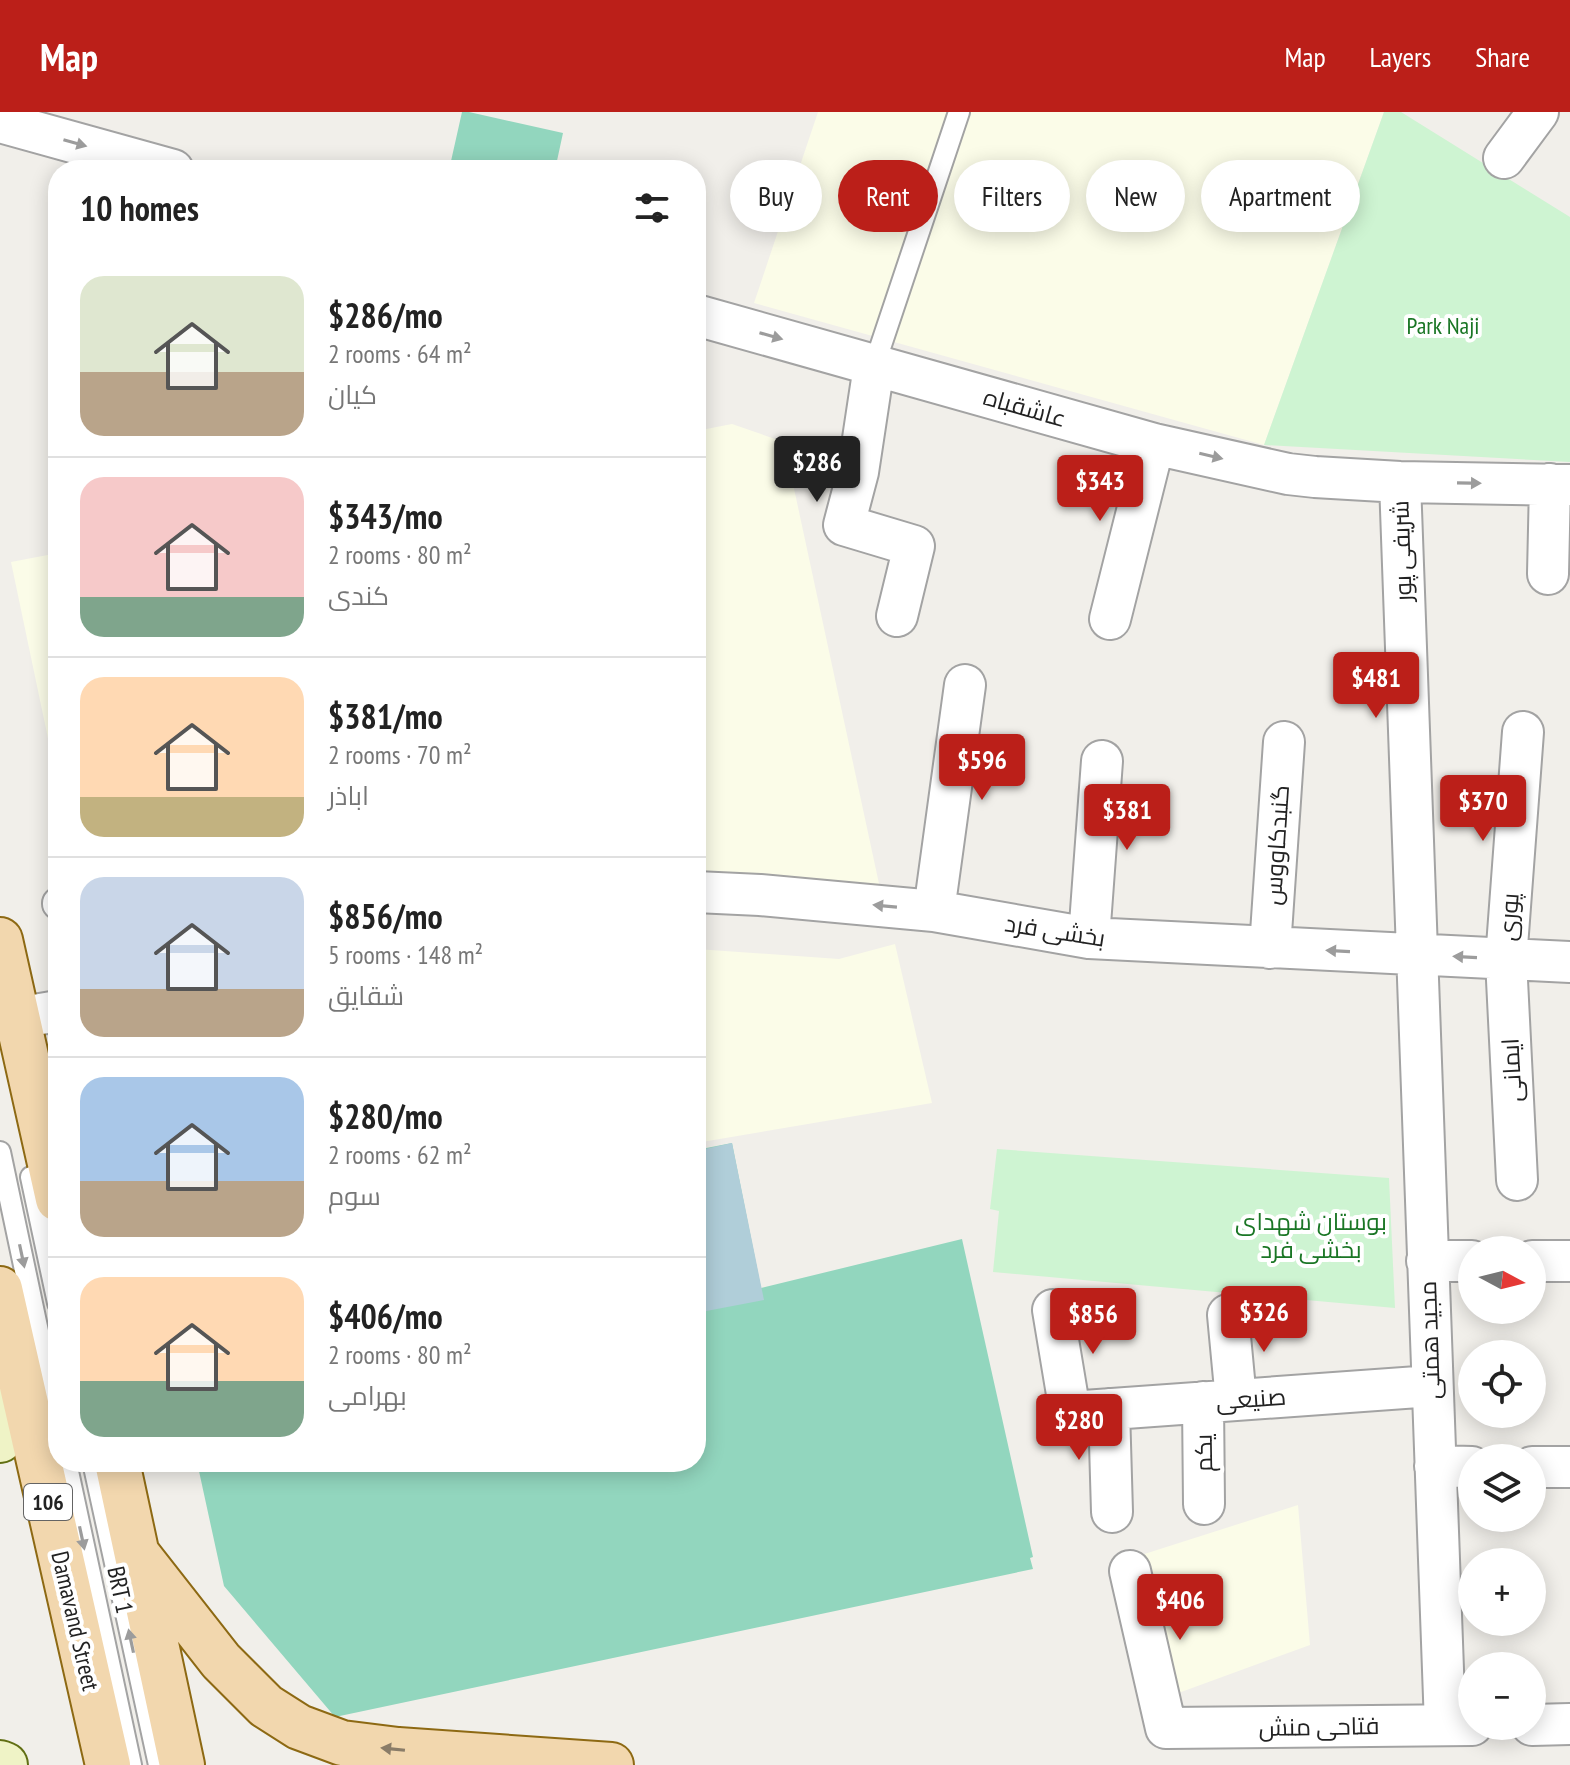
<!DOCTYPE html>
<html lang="en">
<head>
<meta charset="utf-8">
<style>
  body { margin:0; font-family:"PT Sans Narrow",Cairo,sans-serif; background:#f2f2f2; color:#222; height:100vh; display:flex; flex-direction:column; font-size:30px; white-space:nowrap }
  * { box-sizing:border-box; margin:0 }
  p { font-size:26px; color:#767676 }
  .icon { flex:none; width:44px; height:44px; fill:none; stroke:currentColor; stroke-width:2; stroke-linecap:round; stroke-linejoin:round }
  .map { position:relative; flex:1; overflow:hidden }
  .panel { position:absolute; left:48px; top:48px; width:658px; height:1312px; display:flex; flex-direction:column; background:#fff; border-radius:32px; box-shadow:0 4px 20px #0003 }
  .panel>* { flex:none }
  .top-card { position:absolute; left:730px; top:48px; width:720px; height:72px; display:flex; gap:16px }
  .needle { width:52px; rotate:97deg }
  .fabs { position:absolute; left:1458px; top:1124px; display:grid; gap:16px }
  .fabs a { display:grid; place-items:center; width:88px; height:88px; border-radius:50%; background:#fff; box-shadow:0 4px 20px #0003; font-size:40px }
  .price { position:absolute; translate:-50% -68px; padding:0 18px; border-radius:8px; background:#bb1f19; color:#fff; font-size:26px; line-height:52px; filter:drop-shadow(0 2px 4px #0008) }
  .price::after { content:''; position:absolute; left:50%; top:48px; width:24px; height:18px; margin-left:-12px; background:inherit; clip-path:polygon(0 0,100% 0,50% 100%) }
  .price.selected { background:#222; color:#fff }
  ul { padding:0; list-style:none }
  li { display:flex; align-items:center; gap:24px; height:200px; padding:0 32px }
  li+li { border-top:2px solid #e0e0e0 }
  li span { display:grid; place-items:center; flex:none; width:224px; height:160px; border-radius:24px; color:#555 }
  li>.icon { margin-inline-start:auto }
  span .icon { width:96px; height:96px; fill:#fffc; stroke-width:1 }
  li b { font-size:34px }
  h2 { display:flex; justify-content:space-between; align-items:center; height:96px; padding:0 32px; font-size:34px }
  .pill { padding:0 28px; border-radius:36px; background:#fff; box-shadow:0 4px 20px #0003; font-size:28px; line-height:72px }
  .pill.selected { background:#bb1f19; color:#fff }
  header { display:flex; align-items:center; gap:48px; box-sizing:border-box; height:112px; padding:0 40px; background:#bb1f19; color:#fff }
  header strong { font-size:38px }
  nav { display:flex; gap:44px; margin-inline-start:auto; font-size:28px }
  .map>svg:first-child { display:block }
  .education { fill:#fbfce8 }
  .park { fill:#cef4d2 }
  .pitch { fill:#92d6be }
  .water { fill:#b0ced9 }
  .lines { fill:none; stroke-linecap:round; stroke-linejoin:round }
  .service-casing { stroke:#a3a3a3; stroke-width:24 }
  .pedestrian-casing { stroke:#a3a3a3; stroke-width:34 }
  .minor-casing { stroke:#a3a3a3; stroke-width:44 }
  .secondary-casing { stroke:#616f13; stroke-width:48 }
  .primary-casing { stroke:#8d6913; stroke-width:48 }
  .service { stroke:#fff; stroke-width:20 }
  .pedestrian { stroke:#fff; stroke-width:30 }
  .minor { stroke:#fff; stroke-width:40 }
  .secondary { stroke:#eff3c6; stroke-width:44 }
  .primary { stroke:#f2d7ae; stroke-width:44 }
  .oneway { fill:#9c9c9c }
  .oneway2 { fill:#8a7c68 }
  .labels { text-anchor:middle; stroke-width:8; stroke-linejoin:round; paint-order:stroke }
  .shield { fill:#fff; stroke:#646464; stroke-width:2 }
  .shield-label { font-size:22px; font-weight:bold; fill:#222 }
  .park-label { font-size:24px; fill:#1a7625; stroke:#fff }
  .street-label { font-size:24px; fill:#222; stroke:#fff }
</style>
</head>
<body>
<header>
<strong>Map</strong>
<nav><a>Map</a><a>Layers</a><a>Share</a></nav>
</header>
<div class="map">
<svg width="1570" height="1653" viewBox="0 0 1570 1653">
  <rect width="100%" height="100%" fill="#f1efea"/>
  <path class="education" d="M818,0H1384L1264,333L754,191Z
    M732,312L784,330L881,781L696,758V319Z
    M58,441V674L11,450Z
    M895,832L932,991L696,1031V837L839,847Z
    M1298,1393L1310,1533L1173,1583L1135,1445Z"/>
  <path class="park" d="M1384,0H1401L1570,105V350L1264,333Z
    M997,1037L1389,1066L1395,1196L993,1160L999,1099L990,1097Z"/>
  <path class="pitch" d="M462,0H469L563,21L555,58H449Z
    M732,1031L761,1176L962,1127L1033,1445L1030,1446L1033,1457L335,1605L224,1474L197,1350H696V1038Z"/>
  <path class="water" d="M732,1031L764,1188L696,1201V1039Z"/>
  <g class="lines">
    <g class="service-casing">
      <path id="service" d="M874,254L959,0
        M0,1040L58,1314
        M31,1065L58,1191
        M66,1350L131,1653
        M93,1350L159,1653"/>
    </g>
    <g class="pedestrian-casing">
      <path id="pedestrian" d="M58,791V792"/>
    </g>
    <g class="minor-casing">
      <path id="minor" d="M0,10L173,58
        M1504,46L1538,0
        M696,203L1154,332L1288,362L1315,365L1400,370L1570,373
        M874,254L858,360L844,413L914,434L897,504
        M1400,370L1445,1613
        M1548,462L1550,372
        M1110,507L1154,332
        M696,780L760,783L934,799L1089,826L1570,850
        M934,799L965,573
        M1089,826L1102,649
        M1270,836L1284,630
        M17,906L58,899
        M1517,1068L1506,848L1523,620
        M1427,1149H1472
        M1532,1149H1570
        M1053,1198L1070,1300L1432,1274
        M1228,1203L1236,1288
        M1203,1290L1204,1392
        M1109,1297L1112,1400
        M1435,1354L1472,1355
        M1532,1355H1570
        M1130,1459L1166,1616L1472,1613
        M1532,1613L1570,1612"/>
    </g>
    <g class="secondary-casing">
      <path id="secondary" d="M0,1328L19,1262
        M0,1651L5,1653"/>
    </g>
    <g class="primary-casing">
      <path id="primary" d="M0,828L58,1087
        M0,1177L108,1653
        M117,1350L182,1653
        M138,1443L221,1549L266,1594L299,1615L342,1631L398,1638L611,1653"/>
    </g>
    <use href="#service" class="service"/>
    <use href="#pedestrian" class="pedestrian"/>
    <use href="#minor" class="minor"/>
    <use href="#secondary" class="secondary"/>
    <use href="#primary" class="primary"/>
  </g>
  <defs><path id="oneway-solid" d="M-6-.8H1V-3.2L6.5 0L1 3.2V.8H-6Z" transform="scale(2)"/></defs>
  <g class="oneway">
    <use href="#oneway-solid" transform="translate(75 31) rotate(16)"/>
    <use href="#oneway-solid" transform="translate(771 224) rotate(16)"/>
    <use href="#oneway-solid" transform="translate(1211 344) rotate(13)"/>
    <use href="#oneway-solid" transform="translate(1469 371) rotate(1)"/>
    <use href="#oneway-solid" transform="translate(885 794) rotate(-175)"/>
    <use href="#oneway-solid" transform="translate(1338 839) rotate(-177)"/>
    <use href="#oneway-solid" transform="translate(1465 845) rotate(-177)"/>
    <use href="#oneway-solid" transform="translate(22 1144) rotate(78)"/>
    <use href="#oneway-solid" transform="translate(82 1426) rotate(78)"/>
    <use href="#oneway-solid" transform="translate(131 1529) rotate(-102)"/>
  </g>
  <use class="oneway2" href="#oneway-solid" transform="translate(393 1637) rotate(-174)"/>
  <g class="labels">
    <rect class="shield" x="24" y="1372" width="48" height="36" rx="6"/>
    <g class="shield-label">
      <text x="48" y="1398">106</text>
    </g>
    <g class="park-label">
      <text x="1443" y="222">Park Naji</text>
      <text x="1311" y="1118">بوستان شهدای<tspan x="1311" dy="28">بخشی فرد</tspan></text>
    </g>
    <g class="street-label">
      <text transform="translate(1025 296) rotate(16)" y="8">عاشقباه</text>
      <text transform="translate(1402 439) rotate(-92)" y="8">شریفی پور</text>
      <text transform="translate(1277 733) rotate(-86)" y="8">گنبدکاووس</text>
      <text transform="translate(1509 805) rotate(-86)" y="8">پوری</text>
      <text transform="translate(1055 819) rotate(9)" y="8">بخشی فرد</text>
      <text transform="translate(1512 958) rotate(-93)" y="8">ایمانی</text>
      <text transform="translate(1430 1228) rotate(-92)" y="8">مجید همتی</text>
      <text transform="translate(1251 1287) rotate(-4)" y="8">صنیعی</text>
      <text transform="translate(1204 1341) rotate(-91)" y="8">یکم</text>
      <text transform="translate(120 1478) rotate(78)" y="8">BRT 1</text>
      <text transform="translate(75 1509) rotate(77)" y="8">Damavand Street</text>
      <text transform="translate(1319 1615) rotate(-1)" y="8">فتاحی منش</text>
    </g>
  </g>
</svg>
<div class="fabs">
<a><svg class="needle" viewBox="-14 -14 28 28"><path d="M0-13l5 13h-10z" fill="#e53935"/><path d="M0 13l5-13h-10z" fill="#767676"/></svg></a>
<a><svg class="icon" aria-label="locate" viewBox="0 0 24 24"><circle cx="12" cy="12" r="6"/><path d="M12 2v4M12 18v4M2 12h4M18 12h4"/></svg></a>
<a><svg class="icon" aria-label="layers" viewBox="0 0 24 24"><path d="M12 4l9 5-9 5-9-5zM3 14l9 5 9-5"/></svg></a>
<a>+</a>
<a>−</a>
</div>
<b class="price selected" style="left:817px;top:392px">$286</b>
<b class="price" style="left:1100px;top:411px">$343</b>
<b class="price" style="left:1376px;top:608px">$481</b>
<b class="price" style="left:982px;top:690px">$596</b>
<b class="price" style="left:1483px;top:731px">$370</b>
<b class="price" style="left:1127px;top:740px">$381</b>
<b class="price" style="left:1264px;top:1242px">$326</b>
<b class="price" style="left:1093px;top:1244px">$856</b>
<b class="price" style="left:1079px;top:1350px">$280</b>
<b class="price" style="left:1180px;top:1530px">$406</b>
<div class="top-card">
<a class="pill">Buy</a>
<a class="pill selected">Rent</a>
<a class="pill">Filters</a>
<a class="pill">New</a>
<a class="pill">Apartment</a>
</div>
<section class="panel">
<h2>10 homes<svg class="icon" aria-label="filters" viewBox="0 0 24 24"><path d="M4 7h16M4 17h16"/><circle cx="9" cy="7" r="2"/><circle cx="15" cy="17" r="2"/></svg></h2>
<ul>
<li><span style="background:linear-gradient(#dfe7d0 60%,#b9a48a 0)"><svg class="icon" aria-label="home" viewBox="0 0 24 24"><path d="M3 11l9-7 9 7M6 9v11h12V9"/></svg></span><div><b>$286/mo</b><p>2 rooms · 64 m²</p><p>کیان</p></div></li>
<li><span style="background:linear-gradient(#f6c9c9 75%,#7fa58c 0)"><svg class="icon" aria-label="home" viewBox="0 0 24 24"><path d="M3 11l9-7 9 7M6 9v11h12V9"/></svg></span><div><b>$343/mo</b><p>2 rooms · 80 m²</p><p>کندی</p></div></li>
<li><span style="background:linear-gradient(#ffd9b3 75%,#c2b280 0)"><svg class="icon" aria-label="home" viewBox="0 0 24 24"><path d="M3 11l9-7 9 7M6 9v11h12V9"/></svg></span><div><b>$381/mo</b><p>2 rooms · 70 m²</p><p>اباذر</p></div></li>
<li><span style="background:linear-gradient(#c9d6e8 70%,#b9a48a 0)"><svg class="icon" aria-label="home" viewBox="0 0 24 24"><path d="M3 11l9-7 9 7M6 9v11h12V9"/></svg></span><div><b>$856/mo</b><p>5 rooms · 148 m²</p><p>شقایق</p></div></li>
<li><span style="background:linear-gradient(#a9c7e8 65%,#b9a48a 0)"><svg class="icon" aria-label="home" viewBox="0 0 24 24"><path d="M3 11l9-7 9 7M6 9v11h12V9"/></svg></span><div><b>$280/mo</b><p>2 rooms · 62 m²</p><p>سوم</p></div></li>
<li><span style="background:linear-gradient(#ffd9b3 65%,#7fa58c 0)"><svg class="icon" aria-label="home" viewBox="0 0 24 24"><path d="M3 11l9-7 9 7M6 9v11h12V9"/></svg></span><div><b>$406/mo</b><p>2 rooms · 80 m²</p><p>بهرامی</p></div></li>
</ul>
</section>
</div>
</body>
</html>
